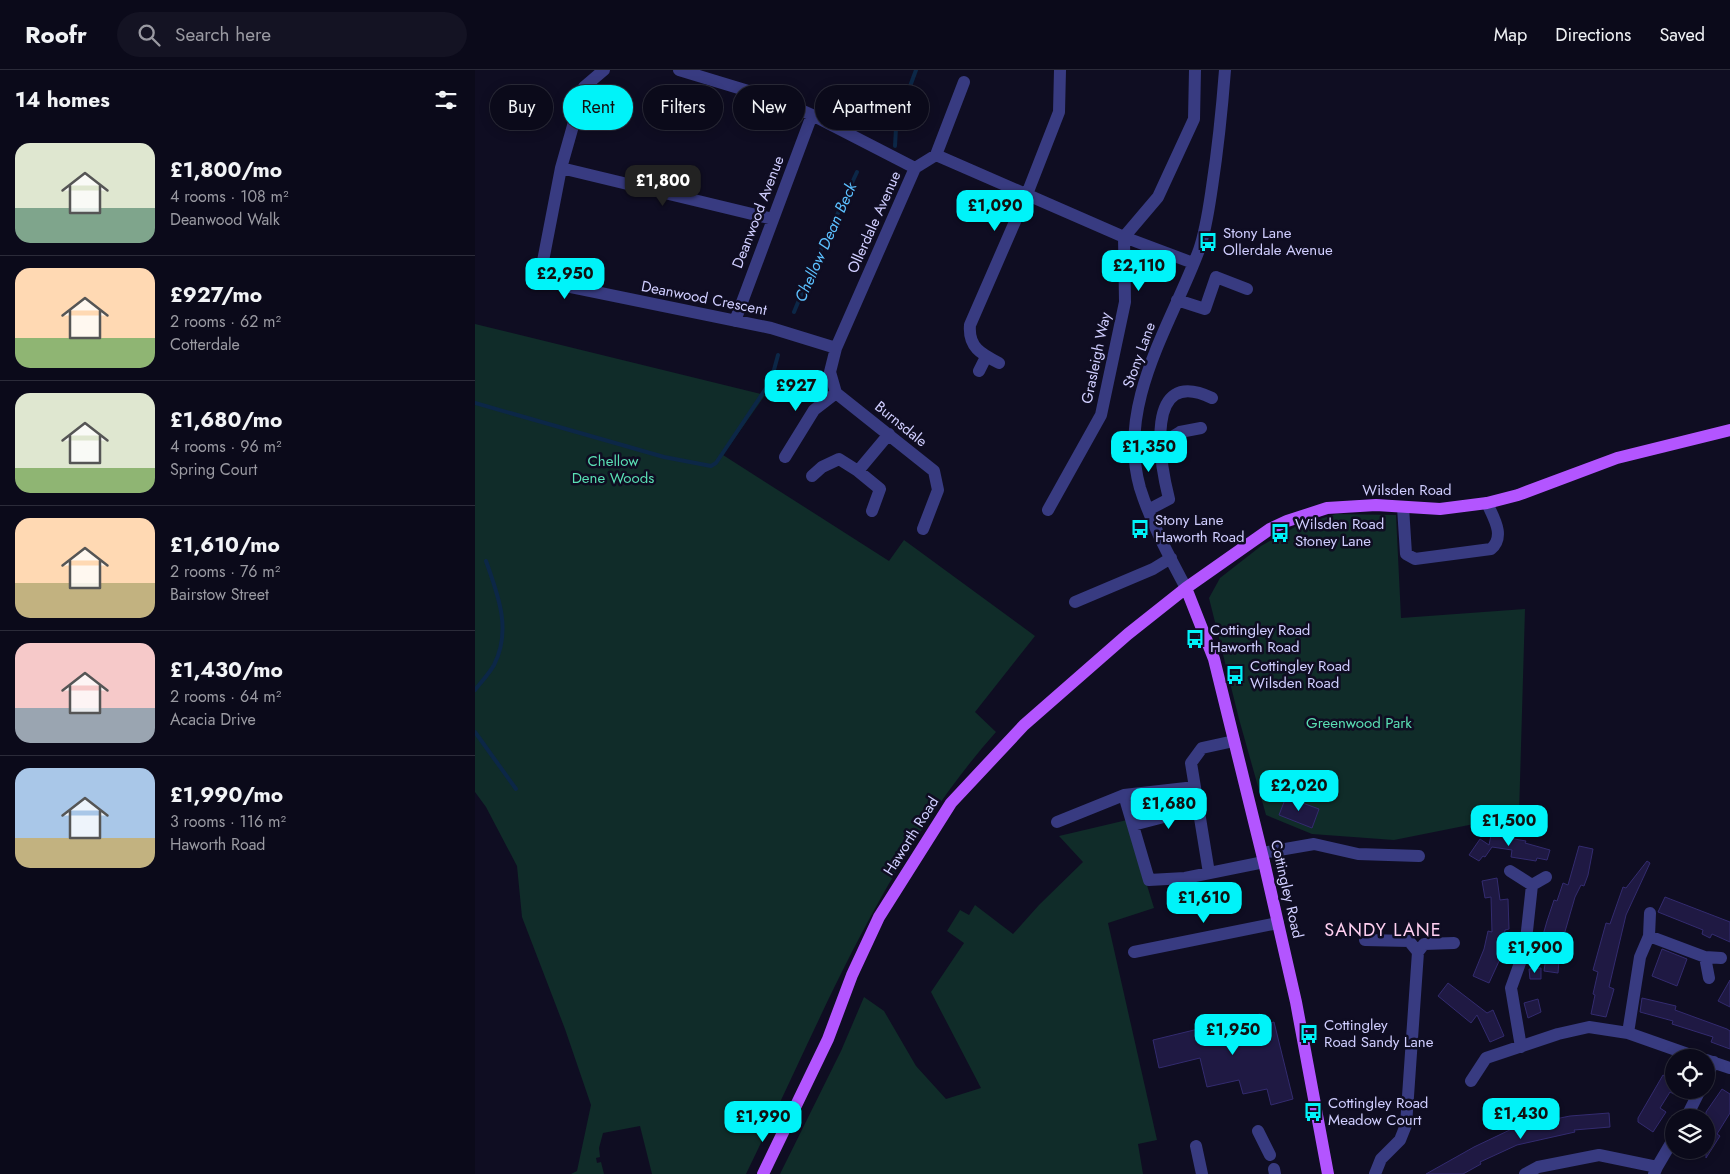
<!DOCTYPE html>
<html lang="en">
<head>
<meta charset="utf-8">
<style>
  body { margin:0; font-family:Jost,sans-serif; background:#141323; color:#f1f3f6; height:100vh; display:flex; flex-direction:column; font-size:19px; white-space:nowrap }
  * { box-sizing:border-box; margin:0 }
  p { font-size:16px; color:#9a9aa2 }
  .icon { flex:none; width:28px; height:28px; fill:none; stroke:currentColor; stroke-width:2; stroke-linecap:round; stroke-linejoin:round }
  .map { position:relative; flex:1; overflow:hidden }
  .details { display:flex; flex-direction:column; background:#0b0a1a; width:475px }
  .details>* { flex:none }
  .hud { position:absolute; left:15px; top:15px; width:475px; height:45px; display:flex; gap:10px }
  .controls { position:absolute; left:1190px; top:979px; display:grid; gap:10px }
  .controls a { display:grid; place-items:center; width:50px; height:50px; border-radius:50%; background:#0b0a1a; box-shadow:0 2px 12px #0003,0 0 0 1px #2b2b39; font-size:25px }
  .price { position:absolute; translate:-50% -42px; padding:0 11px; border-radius:10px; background:#00f3f9; color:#111; font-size:16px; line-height:32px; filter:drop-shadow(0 1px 2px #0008) }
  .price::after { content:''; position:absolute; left:50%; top:30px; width:15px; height:11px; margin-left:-8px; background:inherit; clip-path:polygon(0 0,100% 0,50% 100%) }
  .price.on { background:#222; color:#fff }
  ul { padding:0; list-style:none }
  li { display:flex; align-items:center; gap:15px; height:125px; padding:0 15px }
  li+li { border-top:1px solid #2b2b39 }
  li span { display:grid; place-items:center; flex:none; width:140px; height:100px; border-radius:15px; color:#555 }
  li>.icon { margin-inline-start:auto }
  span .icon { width:60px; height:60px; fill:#fffc; stroke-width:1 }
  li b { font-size:21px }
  h2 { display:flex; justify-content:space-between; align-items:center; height:60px; padding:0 15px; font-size:21px }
  .chip { padding:0 18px; border-radius:22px; background:#0b0a1a; box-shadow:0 2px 12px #0003,0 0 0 1px #2b2b39; font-size:18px; line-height:45px }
  .chip.on { background:#00f3f9; color:#111 }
  header { display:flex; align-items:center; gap:30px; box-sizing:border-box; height:70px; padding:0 25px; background:#0b0a1a; border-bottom:1px solid #2b2b39 }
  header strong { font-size:24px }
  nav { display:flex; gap:28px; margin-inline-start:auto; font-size:18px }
  .search { width:350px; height:45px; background:#141323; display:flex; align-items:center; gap:12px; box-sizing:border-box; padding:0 18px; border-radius:28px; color:#9a9aa2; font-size:19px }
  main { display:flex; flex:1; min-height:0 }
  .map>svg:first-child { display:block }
  .green { fill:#102c29 }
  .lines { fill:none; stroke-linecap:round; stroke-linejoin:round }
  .stream { stroke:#0c2747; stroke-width:4 }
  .building { fill:#1f1943; stroke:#332b6f }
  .minor { stroke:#383b81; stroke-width:12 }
  .major { stroke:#b355ff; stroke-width:12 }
  .labels { text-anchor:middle; stroke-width:5; stroke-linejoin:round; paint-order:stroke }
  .street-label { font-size:15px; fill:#d0ceff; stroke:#0f0d22 }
  .poi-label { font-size:15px; fill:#d0ceff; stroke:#0f0d22; text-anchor:start }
  .park-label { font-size:15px; fill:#5adfb4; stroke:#0f0d22 }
  .water-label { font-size:16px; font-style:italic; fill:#5cc0ff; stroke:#0f0d22 }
  .quarter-label { font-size:18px; letter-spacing:1px; fill:#ffd0f1; stroke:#0f0d22 }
</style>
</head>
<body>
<header>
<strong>Roofr</strong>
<div class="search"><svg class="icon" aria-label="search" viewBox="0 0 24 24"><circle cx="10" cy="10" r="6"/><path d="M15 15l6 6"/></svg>Search here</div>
<nav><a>Map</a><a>Directions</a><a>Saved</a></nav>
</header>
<main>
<section class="details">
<h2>14 homes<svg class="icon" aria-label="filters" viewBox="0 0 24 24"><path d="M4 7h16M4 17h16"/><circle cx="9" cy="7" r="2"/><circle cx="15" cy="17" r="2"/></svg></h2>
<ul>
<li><span style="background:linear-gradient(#dfe7d0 65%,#7fa58c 0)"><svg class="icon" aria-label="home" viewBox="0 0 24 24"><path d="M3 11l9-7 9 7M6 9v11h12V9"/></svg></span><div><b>£1,800/mo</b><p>4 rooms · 108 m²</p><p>Deanwood Walk</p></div></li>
<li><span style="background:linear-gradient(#ffd9b3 70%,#8fb573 0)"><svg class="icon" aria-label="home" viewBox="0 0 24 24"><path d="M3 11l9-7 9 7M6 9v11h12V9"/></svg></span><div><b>£927/mo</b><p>2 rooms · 62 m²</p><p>Cotterdale</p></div></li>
<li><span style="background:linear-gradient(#dfe7d0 75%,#8fb573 0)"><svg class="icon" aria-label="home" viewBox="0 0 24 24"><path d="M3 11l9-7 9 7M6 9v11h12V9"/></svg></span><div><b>£1,680/mo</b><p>4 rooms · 96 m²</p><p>Spring Court</p></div></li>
<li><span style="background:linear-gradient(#ffd9b3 65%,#c2b280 0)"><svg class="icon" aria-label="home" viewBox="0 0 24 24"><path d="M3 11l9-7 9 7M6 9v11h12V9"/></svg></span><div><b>£1,610/mo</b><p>2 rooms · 76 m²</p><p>Bairstow Street</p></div></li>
<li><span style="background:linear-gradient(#f6c9c9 65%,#9aa5b1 0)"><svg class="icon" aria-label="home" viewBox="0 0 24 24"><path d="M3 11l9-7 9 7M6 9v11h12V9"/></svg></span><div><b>£1,430/mo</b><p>2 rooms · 64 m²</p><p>Acacia Drive</p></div></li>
<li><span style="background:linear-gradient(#a9c7e8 70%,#c2b280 0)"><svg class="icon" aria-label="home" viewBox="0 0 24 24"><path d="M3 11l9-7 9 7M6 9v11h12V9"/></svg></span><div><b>£1,990/mo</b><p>3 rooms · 116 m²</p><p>Haworth Road</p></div></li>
</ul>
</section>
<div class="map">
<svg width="1255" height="1104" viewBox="0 0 1255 1104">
  <rect width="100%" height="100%" fill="#0f0d22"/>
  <path class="green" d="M0,254L290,325L248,385L414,491L429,470L560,566L500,642L521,662C408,789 345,952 271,1104H177L165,1056L128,1063L124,1078L125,1087L121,1088L122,1093L126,1092L129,1104H96L102,1101L116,1035L90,959L47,847L42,796L11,737L0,722Z
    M861,444L921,445L926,548L1050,539L1044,745L919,770L837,764L791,745L764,649L734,528L745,508L786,476L820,457Z
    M652,750L679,838L633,853L682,1070L663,1074L668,1104H305L366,981L389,927L409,941L441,996L471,1029L506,1018L456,922L489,873L472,861L485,840L494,845L500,835L538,864L564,835L608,792L584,766Z"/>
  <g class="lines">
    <path class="stream" d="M420,76L422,40L430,30L441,0
      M319,242L336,201L382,102
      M0,333L189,387L236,396L241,393L296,311L303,285
      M0,620C6,612 14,604 19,595C37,560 23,525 11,491
      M0,662L41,719"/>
  </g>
  <path class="building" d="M811,727L844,739L837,758L804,745Z
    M1018,756L1030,759L1028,767L1051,771L1050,773L1075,780L1072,790L1062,788L1061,791L1036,787L1037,780L1017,777L1010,787L1008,786L1004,791L994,785L1005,769L1014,775Z
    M1104,776L1118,779L1113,805L1109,816L1106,815L1100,827L1089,865L1086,864L1083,903L1069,901L1072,880L1068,879L1069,872H1066L1072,851L1079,830L1082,831L1088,813L1093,815Z
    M1172,791L1175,793L1151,845L1134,917L1139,919L1131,947L1116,944L1120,925L1118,924L1123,902L1118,900L1131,853L1135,854L1148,817L1151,818Z
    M1022,808L1025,830L1033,829L1034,859L1030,860L1025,889L1014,913L998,906L1009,879L1013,861L1017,862L1016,827L1010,828L1007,811Z
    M1190,827L1255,852V872L1237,864L1235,868L1227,864L1228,860L1183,842Z
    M1187,879L1212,889L1202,916L1177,906Z
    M1066,898V909H1055L1054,899Z
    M1255,910V937L1243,931Z
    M973,913L1012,943L1018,940L1029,966L1015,972L1002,945L996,953L963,926Z
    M1167,928L1201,936L1200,940L1252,959L1255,961V979L1236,972L1238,967L1197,954L1198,951L1165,942Z
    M1063,929L1066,942L1053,948L1049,933Z
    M785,944L787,955L799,952L818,1029L796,1035L792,1019L768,1024L764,1010L732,1017L725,988L684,998L678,970Z
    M1188,1005L1199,1011V1024L1195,1022L1185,1038L1191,1042L1178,1062L1163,1052V1048Z
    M1247,1019L1255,1024V1043L1242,1064L1245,1066L1231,1088V1042Z
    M1134,1043L1135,1057L1099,1060L1100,1062L1042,1075L1005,1092L1006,1094L988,1104H951L999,1077L1041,1057L1095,1046Z"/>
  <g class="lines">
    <path class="minor" d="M129,0L109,17L86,98L68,191L75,208L91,216L296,258L361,278
      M204,0L303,30L337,45L440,98
      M461,85L489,12
      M86,98L298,149
      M702,230L730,239L741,207L772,219
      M260,251L337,45
      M524,293C506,284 493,277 495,255L552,124L584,42L585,0
      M504,301L511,287
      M687,373L705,362L726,358
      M310,387L339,340L361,323
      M383,401L414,364
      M337,406L347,397L364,389L383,401L405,419L397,441
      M928,437L931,484L940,489L1016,479C1031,466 1018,447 1012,433
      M573,440L626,345L650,232L649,167L683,127L719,49L720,0
      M673,440L694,429C685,393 668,295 737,328
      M448,459L463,420L459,401L361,323L355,302L361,278L440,98L461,85L649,167L718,193
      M711,518C694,486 676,453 665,418C641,334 696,255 724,180C731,160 734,137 737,117C743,78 747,39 750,0
      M600,532L678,499L696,488
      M649,725L674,810L710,808L789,792
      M582,752L649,725L720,717
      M658,755L723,738
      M787,783L839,774L883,784L944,786
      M1035,801L1057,815L1050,879L1036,918L1046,977
      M734,803L716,693L727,678L759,671
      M1057,815L1071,807
      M1174,866L1175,843
      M890,870L934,871L943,882
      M659,882L803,853
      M1230,887L1234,908
      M1153,963L1165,887L1174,866L1230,887L1246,888
      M1231,990L1255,998
      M1231,1007L1239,992
      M996,1011L1011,988L1083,964L1114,957L1153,963L1224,988
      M1211,1048L1225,1020
      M783,1061L795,1085
      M721,1076L727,1104
      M1182,1097L1199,1068
      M799,1099L800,1104
      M900,1104L906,1089L925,1070L931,1055L943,882L949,874L979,873
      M1050,1104L1063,1097L1124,1085L1182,1097L1179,1104"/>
    <path class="major" d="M711,518L739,589L789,792L821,932L853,1104
      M288,1104L353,969L377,905L404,847L476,733L549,655L653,564L711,518L795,459L812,451L852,438L901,435L965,439L1012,433L1043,425L1142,388L1255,360"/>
  </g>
  <defs>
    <g id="bus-bare" transform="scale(1.5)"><path d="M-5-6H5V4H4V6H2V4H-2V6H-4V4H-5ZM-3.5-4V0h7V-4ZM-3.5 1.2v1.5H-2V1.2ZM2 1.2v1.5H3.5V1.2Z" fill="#00f3f9" stroke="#0f0d22" stroke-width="2.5" paint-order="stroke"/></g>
  </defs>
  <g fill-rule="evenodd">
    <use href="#bus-bare" x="733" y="172"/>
    <use href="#bus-bare" x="665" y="459"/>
    <use href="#bus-bare" x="805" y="463"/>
    <use href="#bus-bare" x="720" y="569"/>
    <use href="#bus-bare" x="760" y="605"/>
    <use href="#bus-bare" x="834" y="964"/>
    <use href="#bus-bare" x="838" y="1042"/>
  </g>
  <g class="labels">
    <g class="street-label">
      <text transform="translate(283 142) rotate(-69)" y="5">Deanwood Avenue</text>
      <text transform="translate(399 152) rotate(-66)" y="5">Ollerdale Avenue</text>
      <text transform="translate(229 228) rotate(11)" y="5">Deanwood Crescent</text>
      <text transform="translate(664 285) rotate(-70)" y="5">Stony Lane</text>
      <text transform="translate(621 288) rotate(-78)" y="5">Grasleigh Way</text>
      <text transform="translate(426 354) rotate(39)" y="5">Burnsdale</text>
      <text x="932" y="425">Wilsden Road</text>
      <text transform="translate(436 766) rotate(-58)" y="5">Haworth Road</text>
      <text transform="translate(812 819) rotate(77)" y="5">Cottingley Road</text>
    </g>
    <g class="poi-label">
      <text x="748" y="168">Stony Lane<tspan x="748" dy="17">Ollerdale Avenue</tspan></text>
      <text x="680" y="455">Stony Lane<tspan x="680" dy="17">Haworth Road</tspan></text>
      <text x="820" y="459">Wilsden Road<tspan x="820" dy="17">Stoney Lane</tspan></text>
      <text x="735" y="565">Cottingley Road<tspan x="735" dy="17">Haworth Road</tspan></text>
      <text x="775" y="601">Cottingley Road<tspan x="775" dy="17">Wilsden Road</tspan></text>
      <text x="849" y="960">Cottingley<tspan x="849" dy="17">Road Sandy Lane</tspan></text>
      <text x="853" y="1038">Cottingley Road<tspan x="853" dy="17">Meadow Court</tspan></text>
    </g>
    <g class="park-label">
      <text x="138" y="396">Chellow<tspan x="138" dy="17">Dene Woods</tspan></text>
      <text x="884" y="658">Greenwood Park</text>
    </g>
    <g class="water-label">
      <text transform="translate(350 172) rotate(-66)" y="6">Chellow Dean Beck</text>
    </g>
    <g class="quarter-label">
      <text x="908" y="866">SANDY LANE</text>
    </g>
  </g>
</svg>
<div class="controls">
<a><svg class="icon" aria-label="locate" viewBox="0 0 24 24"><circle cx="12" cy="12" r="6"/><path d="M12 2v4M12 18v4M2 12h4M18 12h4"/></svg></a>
<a><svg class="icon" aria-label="layers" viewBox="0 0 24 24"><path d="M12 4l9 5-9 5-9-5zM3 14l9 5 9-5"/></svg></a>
</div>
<b class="price on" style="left:188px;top:137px">£1,800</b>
<b class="price" style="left:520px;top:162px">£1,090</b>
<b class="price" style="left:664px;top:222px">£2,110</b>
<b class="price" style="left:90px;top:230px">£2,950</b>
<b class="price" style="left:321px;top:342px">£927</b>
<b class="price" style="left:674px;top:403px">£1,350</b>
<b class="price" style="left:824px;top:742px">£2,020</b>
<b class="price" style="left:694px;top:760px">£1,680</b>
<b class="price" style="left:1034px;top:777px">£1,500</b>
<b class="price" style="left:729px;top:854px">£1,610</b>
<b class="price" style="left:1060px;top:904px">£1,900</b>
<b class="price" style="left:758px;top:986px">£1,950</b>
<b class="price" style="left:1046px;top:1070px">£1,430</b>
<b class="price" style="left:288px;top:1073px">£1,990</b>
<div class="hud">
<a class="chip">Buy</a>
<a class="chip on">Rent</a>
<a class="chip">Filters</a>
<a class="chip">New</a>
<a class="chip">Apartment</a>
</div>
</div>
</main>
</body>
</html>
